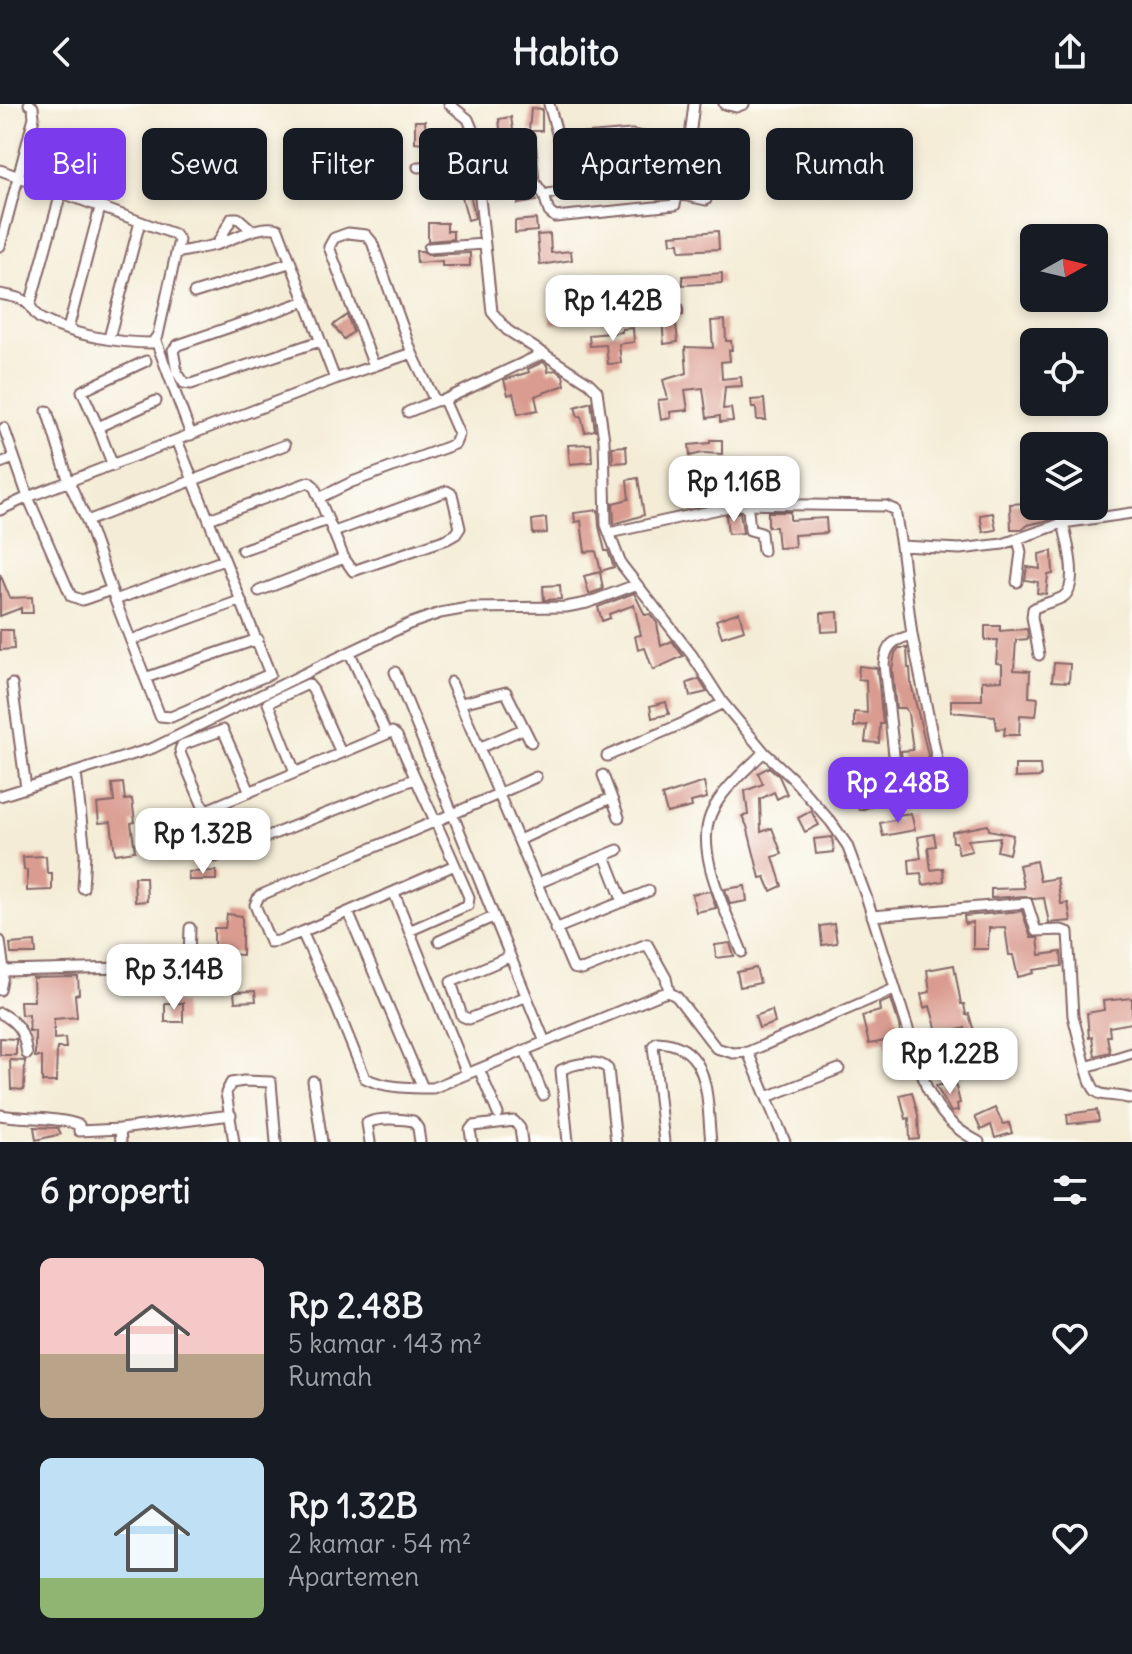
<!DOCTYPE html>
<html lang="id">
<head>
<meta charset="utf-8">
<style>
  body { margin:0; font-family:Delius,sans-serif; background:#242831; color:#f1f3f6; height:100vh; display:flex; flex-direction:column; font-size:30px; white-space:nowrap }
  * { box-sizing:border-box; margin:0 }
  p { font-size:26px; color:#9ea1a6 }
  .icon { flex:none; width:44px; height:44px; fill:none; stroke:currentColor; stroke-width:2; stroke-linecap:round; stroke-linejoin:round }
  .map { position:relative; height:1038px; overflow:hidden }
  .panel { display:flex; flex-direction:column; background:#171b24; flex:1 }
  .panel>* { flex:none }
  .top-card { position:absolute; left:24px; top:24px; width:1084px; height:72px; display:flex; gap:16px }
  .needle { width:52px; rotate:82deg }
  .fabs { position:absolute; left:1020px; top:120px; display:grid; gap:16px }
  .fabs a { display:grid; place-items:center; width:88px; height:88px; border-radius:12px; background:#171b24; box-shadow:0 4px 12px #0003; font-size:40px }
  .price { position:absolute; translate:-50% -68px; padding:0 18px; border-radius:16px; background:#fff; color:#222; font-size:26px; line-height:52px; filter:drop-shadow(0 2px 4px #0008) }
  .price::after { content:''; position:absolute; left:50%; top:48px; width:24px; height:18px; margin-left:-12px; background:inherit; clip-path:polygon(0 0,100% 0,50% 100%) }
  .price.active { background:#7c3aed; color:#fff }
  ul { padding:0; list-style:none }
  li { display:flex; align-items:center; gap:24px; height:200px; padding:0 40px }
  li span { display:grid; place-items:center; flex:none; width:224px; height:160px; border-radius:12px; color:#555 }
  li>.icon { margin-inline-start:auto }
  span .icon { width:96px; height:96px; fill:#fffc; stroke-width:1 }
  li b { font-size:34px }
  h2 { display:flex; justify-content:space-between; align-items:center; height:96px; padding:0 40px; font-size:34px }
  .chip { padding:0 28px; border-radius:12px; background:#171b24; box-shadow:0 4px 12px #0003; font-size:28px; line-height:72px }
  .chip.active { background:#7c3aed; color:#fff }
  header { display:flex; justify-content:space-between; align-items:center; height:104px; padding:0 40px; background:#171b24; font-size:36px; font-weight:800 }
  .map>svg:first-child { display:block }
  .building { fill:#da9c91 }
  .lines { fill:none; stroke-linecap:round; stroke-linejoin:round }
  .street-casing { stroke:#866767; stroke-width:13 }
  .street { stroke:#fff; stroke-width:9 }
</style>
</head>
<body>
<header><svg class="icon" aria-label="back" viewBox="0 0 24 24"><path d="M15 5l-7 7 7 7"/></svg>Habito<svg class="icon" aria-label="share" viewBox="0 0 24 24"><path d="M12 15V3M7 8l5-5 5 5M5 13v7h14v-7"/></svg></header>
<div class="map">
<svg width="1132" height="1038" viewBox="0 0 1132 1038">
  <rect width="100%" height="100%" fill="#fdfcf7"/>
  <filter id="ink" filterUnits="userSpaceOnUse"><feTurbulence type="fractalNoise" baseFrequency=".0125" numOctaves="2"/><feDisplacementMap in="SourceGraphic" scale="16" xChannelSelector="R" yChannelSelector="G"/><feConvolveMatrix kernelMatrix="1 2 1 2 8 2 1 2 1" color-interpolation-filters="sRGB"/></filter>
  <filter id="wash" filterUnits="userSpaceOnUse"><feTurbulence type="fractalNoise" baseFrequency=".006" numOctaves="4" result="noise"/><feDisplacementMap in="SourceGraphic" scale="32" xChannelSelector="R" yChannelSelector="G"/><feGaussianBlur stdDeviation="1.8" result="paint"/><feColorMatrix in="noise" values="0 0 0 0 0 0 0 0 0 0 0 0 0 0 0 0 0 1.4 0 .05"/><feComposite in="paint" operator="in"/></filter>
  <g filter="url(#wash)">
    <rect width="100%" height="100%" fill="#f4ecd6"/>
    <g id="blocks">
      <path class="building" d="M531,4L542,5V27H529Z
        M511,13L514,32L501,34L499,15Z
        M415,17H425L426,31L433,32L432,40L415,38Z
        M466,31L468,49L442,50L441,35Z
        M466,69L475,114L468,116L456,70Z
        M530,84L537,97L518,100L516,86Z
        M536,115L537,127L515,129V117Z
        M428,119H447V127H453V135L428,137Z
        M718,127L719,145L680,147L679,139H671L670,131Z
        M550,130L551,149L571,147L572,156L540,161L537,131Z
        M416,147H422L430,151L470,149V162H442V157L417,159Z
        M722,169V179L683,181V172Z
        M564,185V191L623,186V190L634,189V196L659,195V206L636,207V204L627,205V201L591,200L592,207L564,209L565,219L551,220V186Z
        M661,200L683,201V211H675L678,238L664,240Z
        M347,211L353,228L344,235L333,221Z
        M725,216L726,237H731L732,246H729L730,257L721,258L722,275L741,273L742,282L725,283L723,305L731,304L733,317L720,318V312L707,314L703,284L685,286L688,306L670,308L671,314L661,316L658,296L668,295L663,276L687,269L685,243L713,244L711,217Z
        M633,224L634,238L619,240L621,259L608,260L606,241L590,242L589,231L622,228V225Z
        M543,258L547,261L548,268L555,266L563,271L565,281L535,292L538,306L518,310L513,289L508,291L504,276L529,268L528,265Z
        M764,295L766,316H757L756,304H752L751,296Z
        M591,298L595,326L585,328L581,312L578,313L575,303Z
        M710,336H722V350L702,349L690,352L689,341L710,339Z
        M591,340L592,358L570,360L568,341Z
        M626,342L627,358L613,359L612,343Z
        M735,372L739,390L724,393L720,376Z
        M638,374L644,411L614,420L613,399L629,395L627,376Z
        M1027,399V402H1050L1053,415L1028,421L1023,425H1011L1010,400Z
        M598,406L599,422L605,447H608L614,463L601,467L596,447L585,448L581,417L575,418L574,409Z
        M740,408L743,429L728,430L726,411Z
        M768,408H790V416L826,414L827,429L794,431L795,443L778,444L776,423H768Z
        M993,409L996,426L983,428L980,411Z
        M546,414L547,429L533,430L532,416Z
        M1052,447L1053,470L1048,471L1046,490L1037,489L1038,478L1025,476L1027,463L1040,465L1039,450Z
        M600,468L603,485L589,490L584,472Z
        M0,470L10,494L32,493L33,509H21V504L0,512Z
        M560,481L561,495L544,496L543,482Z
        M634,489L645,511L650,510L657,519L661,542L672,537L683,552L653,566L645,544L638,546L635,532L641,531L634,501L609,510L610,514L602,517L598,503Z
        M739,508L744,526L722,533L716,516Z
        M838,508L839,527L822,528L821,509Z
        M985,522H1000V527L1027,525L1028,535L1016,536L1014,566L1030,567L1029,593L1038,594L1036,612L1020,611L1019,631H1004L1005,624L997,625L995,612L951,608V596H982V577L1002,576V560L996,559L998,536H985Z
        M0,526H13L14,545L0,546Z
        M899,544H907L908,564H910L911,579L931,664L903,666L901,647L913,646L908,609L905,604H896L892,565L895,549Z
        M1054,559L1070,560L1069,578L1052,577Z
        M859,562L877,564L883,620H880L879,639L865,638L867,621L854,623V608L867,609L866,576L858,575Z
        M699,575L707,588L690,592L687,579Z
        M666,598L669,610L652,614L650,602Z
        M1015,661H1040L1041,673L1015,674Z
        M769,663L779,672L787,690L777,695L774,688L760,695L761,728L772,724L782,750L773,753L782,782L771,787L765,773L760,774L747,722L742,712L748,711L745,687L763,680L758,669Z
        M855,666L862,683L881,678L887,698L859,706L849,685L842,688L836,674Z
        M704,678L707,694L691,698L692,703L667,709L662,692Z
        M123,679L125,696L132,695L135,718L131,719L135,747L115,750L111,718L99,719L97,700L114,698L112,680Z
        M928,682H941L938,702H923L922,683Z
        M811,707L819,721L805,728L798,714Z
        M911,709L915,726L883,732L880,719L898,715L897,711Z
        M183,717L187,737L169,741L165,720Z
        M988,721L989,726L1013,731L1009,750L997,747L1000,733L968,736L972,747L959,750L956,738H953L952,728Z
        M934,730L936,742L928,743L931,766L943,764L944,777L923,781L921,769L910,770L909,756L921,754L918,733Z
        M832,733L834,748L816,750L814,735Z
        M46,752L47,769H52V786L27,787V766H24L23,753Z
        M1036,757L1040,777L1057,774L1061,800L1068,799L1071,817L1049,819L1044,794L1033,795L1026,792L991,794V785L1024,784L1019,761Z
        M216,767V776H189L188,768Z
        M134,773H146L147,797L135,798Z
        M745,782L747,797L730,800L725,785Z
        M710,787L716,804L696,808L692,790Z
        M1022,807L1031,834H1038L1040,851L1061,848L1062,862L1033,866L1034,869L1018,873L1013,851H1009L1005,823L989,824L988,845H973V818L965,820L964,812Z
        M227,810L242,812V851L214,849V824H225Z
        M834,820L837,839L822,841L820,822Z
        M35,838L36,850H11L10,840Z
        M730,839L734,852L716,854L715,841Z
        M954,861L961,900H964L966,911L969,910L976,934L994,930L998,945L970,952L965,924L947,929L951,954L941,956L937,937L921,940L918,933V930L937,927L930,902L924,904L921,890L930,888L927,866Z
        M756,864L760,879L740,883L737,868Z
        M78,873L79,890L75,891L77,913L54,915V935L65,934L66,944H57L56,978H42V953H35V927H29V910L21,911L20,897H34L33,874Z
        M255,887L256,897L235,898L234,888Z
        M1132,894V919L1109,923L1110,932H1107L1110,948L1095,952L1092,933L1089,934L1087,909L1104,906L1103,897Z
        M891,895L899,921L901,938H904L912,963L891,968L885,937L869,940L862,912L880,907L879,900Z
        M165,899H183V918H165Z
        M772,906L775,919L759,924L755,912Z
        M0,934L16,935V951H0Z
        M10,956L25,957L24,986L11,985Z
        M955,978L960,999L957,1000L958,1007L951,1008L936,982Z
        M912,988L918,1011L919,1035L910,1036L909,1014L906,1015L900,991Z
        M995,1004L1003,1020L1009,1019L1012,1029L995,1034L991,1021L981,1026L975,1013Z
        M1097,1006L1099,1017L1068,1020L1067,1010Z
        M34,1023L58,1024L61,1030L36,1036Z"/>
    </g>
  </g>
  <g filter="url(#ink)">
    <use href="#blocks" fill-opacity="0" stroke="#866767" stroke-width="2"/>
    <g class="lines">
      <g class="street-casing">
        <path id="street" d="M449,0L468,15L473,27L492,208L507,226L589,279L597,287L604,336L606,421L621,460L692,551L723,599L764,648L792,674L831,718L847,741L867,795L926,982C940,1010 952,1024 979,1038
          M549,0L572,84L544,91L549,108L555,113L675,101L689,41L694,0
          M724,0L736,3L744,0
          M530,34L534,77L544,91
          M560,37L631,31L722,46
          M418,63L477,61
          M0,66L174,130L179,136L158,231L152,239C117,239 72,231 41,215C34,211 34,206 29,201C23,193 9,192 0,190
          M572,84L640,82L706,96
          M217,140L232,114H238L253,127
          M0,142L34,13L33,3L29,0
          M429,144L484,140
          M176,149C189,146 202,144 215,141C233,136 259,119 278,125L335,275
          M194,189L289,159
          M306,197L178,241L173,246L177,268L184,279L191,280L320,237
          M30,201L61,89
          M68,225L100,104
          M109,234L140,118
          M156,237L191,331
          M374,262L329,143L334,134L348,129L366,131L372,138L412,249
          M47,307L69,378L87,417L115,496L160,612L171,613L270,570L177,336
          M408,308L435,297
          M98,323L82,287L146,257
          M4,324L28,393L71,492L82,496L111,486
          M0,359L14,354
          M113,362L98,323L156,297
          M319,394L352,378L455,340L459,330L444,296
          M742,400L748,406L750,426L761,429L763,447
          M0,406L28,393L335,275L412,249L435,297L444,296L544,249
          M209,415L309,378L314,382L344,454L353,467L447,435L456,430L460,424L452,390L447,387L334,428
          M87,417L285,341
          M609,429L742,400L886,402L895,406L901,442L960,445L1003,440L1063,419L1132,409
          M901,442L912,531L940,670L905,681L897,676L896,669L884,560C886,540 894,536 912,531
          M242,446L328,416
          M1017,478L1021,448L1018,436
          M259,487L344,454
          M115,496L224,456
          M131,536L239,497
          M350,549L385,627L387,630L392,628L397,632C415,676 436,717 455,761L302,828L278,837L270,838L255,801L259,792C351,752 445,715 536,673
          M1039,551L1032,513L1033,505C1043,499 1054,498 1063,493C1080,482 1067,436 1063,419
          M395,568L545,938
          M145,574L258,535
          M451,578L573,864L582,866L647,840L666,874L669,888
          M12,580L26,684
          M461,599L506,588L531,638
          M387,630L197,710L194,716L206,743L215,753L414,675
          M486,641L523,625
          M607,652L679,621L723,599
          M295,668L268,599L308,580L313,586L341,649
          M76,669L85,749L83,784
          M603,671L619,713
          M0,692L153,644L320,562L409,520L440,509L468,504L566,503L587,499L635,481
          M205,707L181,651L180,646L182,641L223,626L250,688
          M519,736L611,694
          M605,752L623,798
          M538,779L618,746
          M394,789L467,970
          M348,808L423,984
          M872,812L1027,799L1036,827L1061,826L1068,828L1073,912L1086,963L1132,949
          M555,825L649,787
          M409,827L468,801L469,793L455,761
          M302,828L336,902L365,974C384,984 411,984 433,984L661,890L669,888L677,893L716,944L733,949L748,948L894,885
          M0,837L4,867L0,886
          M439,837L493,813
          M742,848C728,811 694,748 711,710C721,686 746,666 764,648
          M509,853L451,878L462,912L469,915L525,893
          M4,867L163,863L184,859L189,854L190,824
          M0,909C19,919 24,929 27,950
          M525,946L543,991
          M748,948L785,1038
          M1086,963C1096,1001 1099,986 1132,995
          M479,965L498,1010
          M313,977L322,1038
          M767,993L839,965
          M0,1011C23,1015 59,1013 79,1021V1027L120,1025L231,1011
          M120,1025L121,1038
          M234,1038L226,989L231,979L244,977L271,978L276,1038
          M370,1038L367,1019C380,1013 400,1015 413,1017L418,1024L420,1038
          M472,1038L470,1026L473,1022L514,1017L520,1024L522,1038
          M568,1038L561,966C573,960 597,954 608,965L616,1038
          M664,1038L653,942L657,938C713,940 706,997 711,1038"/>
      </g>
      <use href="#street" class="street"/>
    </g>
  </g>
</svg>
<div class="fabs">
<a><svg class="needle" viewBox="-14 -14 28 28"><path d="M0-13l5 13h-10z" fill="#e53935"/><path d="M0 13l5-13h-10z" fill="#9ea1a6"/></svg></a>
<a><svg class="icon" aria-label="locate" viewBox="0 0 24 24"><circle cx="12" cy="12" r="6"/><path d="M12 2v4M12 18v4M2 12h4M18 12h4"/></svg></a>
<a><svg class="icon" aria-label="layers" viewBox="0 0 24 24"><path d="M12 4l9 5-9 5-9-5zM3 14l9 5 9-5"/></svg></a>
</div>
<b class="price" style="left:613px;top:239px">Rp 1.42B</b>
<b class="price" style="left:734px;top:420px">Rp 1.16B</b>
<b class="price active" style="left:898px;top:721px">Rp 2.48B</b>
<b class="price" style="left:203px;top:772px">Rp 1.32B</b>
<b class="price" style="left:174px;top:908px">Rp 3.14B</b>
<b class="price" style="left:950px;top:992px">Rp 1.22B</b>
<div class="top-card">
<a class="chip active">Beli</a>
<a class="chip">Sewa</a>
<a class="chip">Filter</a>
<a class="chip">Baru</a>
<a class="chip">Apartemen</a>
<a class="chip">Rumah</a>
</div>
</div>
<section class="panel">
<h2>6 properti<svg class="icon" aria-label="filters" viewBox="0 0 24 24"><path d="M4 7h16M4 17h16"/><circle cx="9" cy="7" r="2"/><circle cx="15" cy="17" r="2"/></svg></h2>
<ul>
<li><span style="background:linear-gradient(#f6c9c9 60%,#b9a48a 0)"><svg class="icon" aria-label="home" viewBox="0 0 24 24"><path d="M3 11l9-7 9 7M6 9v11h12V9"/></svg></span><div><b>Rp 2.48B</b><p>5 kamar · 143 m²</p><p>Rumah</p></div><svg class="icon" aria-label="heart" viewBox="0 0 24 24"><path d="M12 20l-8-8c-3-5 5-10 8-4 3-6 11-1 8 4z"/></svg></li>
<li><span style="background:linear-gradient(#bfe0f5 75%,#8fb573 0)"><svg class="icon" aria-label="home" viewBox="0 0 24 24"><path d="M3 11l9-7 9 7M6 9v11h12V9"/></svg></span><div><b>Rp 1.32B</b><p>2 kamar · 54 m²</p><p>Apartemen</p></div><svg class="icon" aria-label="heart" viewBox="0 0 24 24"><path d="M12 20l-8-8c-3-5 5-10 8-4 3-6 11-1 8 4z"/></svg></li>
</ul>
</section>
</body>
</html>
